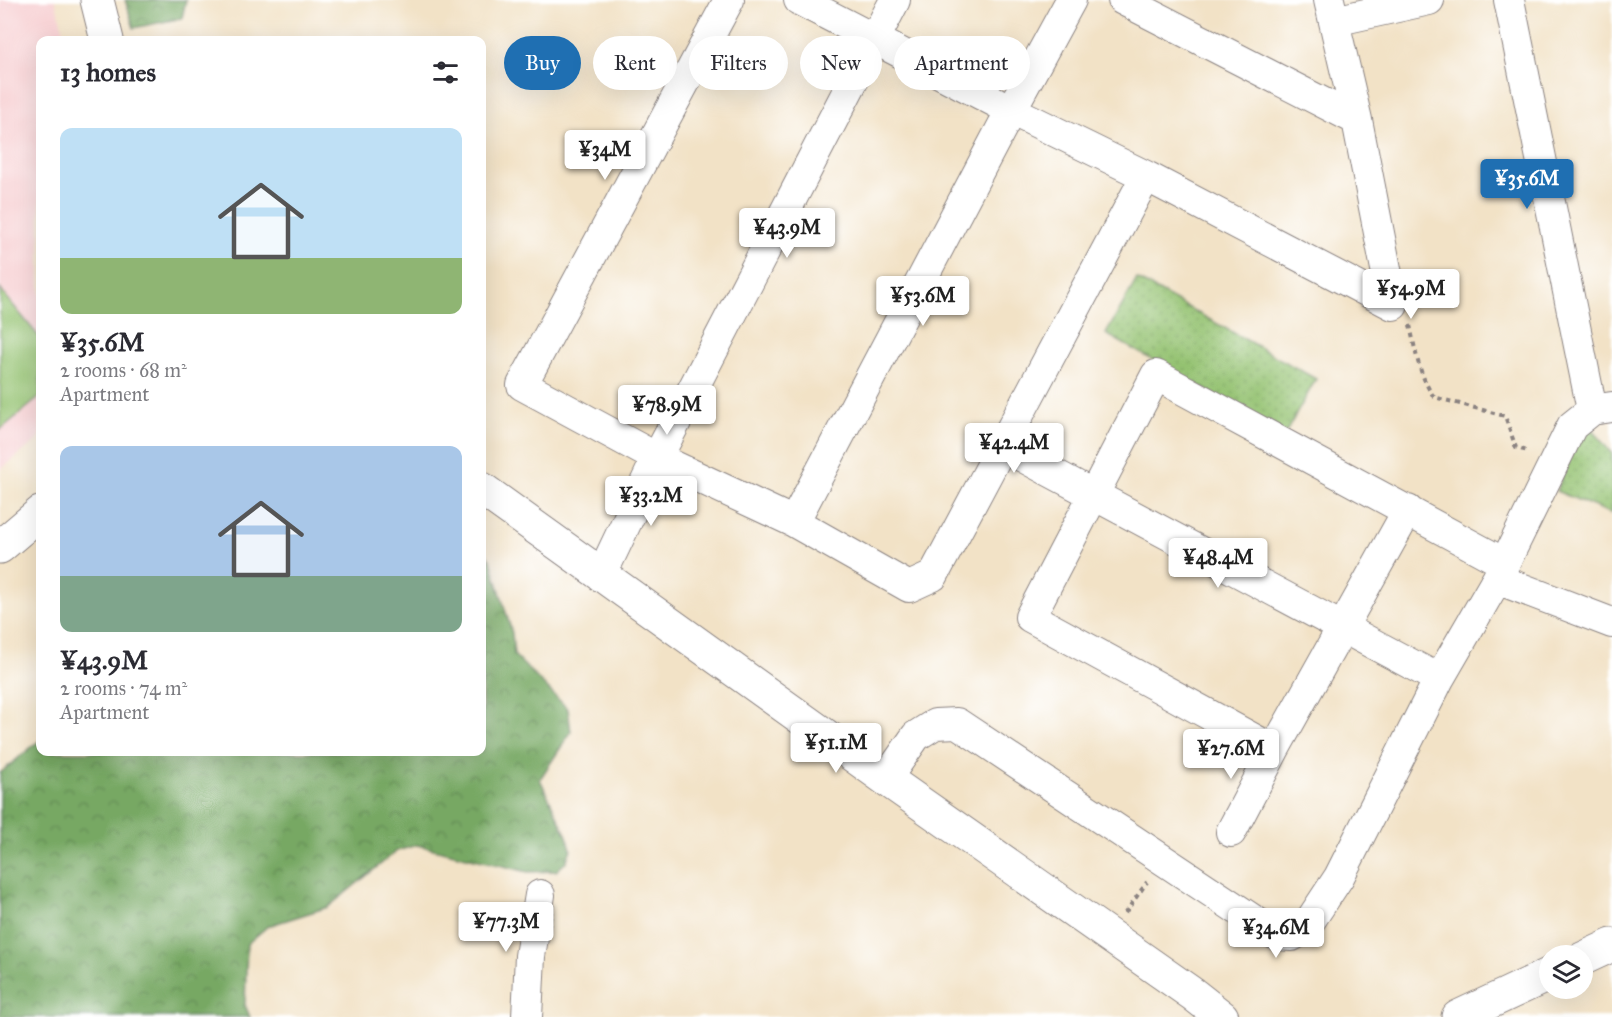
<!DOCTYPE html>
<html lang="en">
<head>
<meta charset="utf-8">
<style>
  body { margin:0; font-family:"IM FELL Great Primer",serif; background:#f7f7f7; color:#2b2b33; height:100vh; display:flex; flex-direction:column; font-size:22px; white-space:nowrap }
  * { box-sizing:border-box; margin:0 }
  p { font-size:20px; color:#7c7c81 }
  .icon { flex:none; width:33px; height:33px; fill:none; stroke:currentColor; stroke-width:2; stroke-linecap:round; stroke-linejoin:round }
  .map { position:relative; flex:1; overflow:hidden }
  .sheet { position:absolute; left:36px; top:36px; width:450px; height:720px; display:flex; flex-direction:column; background:#fff; border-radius:12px; box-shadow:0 6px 24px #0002 }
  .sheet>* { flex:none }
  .top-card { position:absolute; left:504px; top:36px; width:570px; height:54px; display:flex; gap:12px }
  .tools { position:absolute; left:1539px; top:945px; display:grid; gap:12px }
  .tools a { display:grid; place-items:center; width:54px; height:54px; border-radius:50%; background:#fff; box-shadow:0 6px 24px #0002; font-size:30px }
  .price { position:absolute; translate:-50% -51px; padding:0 14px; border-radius:6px; background:#fff; color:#222; font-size:20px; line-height:39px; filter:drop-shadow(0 2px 3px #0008) }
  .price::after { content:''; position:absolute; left:50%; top:36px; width:18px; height:14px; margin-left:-9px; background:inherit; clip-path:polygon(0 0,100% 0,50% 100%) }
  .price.on { background:#1f6fb2; color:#fff }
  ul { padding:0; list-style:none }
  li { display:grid; align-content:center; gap:12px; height:318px; padding:0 24px }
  li span { display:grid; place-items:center; height:186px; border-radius:12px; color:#555 }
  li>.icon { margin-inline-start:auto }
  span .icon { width:108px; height:108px; fill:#fffc; stroke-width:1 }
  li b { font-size:26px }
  h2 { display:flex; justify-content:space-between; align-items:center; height:72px; padding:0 24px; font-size:26px }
  .tag { padding:0 21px; border-radius:27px; background:#fff; box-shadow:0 6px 24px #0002; font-size:21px; line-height:54px }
  .tag.on { background:#1f6fb2; color:#fff }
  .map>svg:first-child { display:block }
  .built { fill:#f7cfd1 }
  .forest { fill:url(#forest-crowns); stroke:#4c654f; stroke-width:1.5 }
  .park { fill:url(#park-dots); stroke:#5b7256; stroke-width:1.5 }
  .pitch { fill:#94c271; stroke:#5b7256; stroke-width:1.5 }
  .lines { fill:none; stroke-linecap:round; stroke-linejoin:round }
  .street-casing { stroke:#8a8280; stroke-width:32 }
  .secondary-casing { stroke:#8a8280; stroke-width:35 }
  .path { stroke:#8a8280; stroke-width:4; stroke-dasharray:4.5 4.5; stroke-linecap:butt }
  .street { stroke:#fff; stroke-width:30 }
  .secondary { stroke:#fff; stroke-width:33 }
</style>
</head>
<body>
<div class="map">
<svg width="1612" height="1017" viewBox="0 0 1612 1017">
  <defs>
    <pattern id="forest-crowns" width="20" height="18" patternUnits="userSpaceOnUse" patternTransform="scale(1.5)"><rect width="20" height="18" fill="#77a863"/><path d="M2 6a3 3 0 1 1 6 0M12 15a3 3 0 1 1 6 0" fill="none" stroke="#618853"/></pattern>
    <pattern id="park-dots" width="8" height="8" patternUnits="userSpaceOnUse" patternTransform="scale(1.5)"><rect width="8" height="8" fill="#94c271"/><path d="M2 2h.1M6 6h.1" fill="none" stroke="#7fa663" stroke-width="1.8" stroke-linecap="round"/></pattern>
  </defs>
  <rect width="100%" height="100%" fill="#fff"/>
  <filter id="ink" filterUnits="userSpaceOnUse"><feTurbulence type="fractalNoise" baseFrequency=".0167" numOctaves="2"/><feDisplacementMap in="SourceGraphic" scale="12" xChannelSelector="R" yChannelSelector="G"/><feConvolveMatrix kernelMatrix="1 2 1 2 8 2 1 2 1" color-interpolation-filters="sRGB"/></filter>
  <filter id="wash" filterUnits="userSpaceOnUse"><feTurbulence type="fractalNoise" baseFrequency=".008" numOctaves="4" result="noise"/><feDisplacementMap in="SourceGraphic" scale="24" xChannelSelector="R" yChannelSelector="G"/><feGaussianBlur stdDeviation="1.35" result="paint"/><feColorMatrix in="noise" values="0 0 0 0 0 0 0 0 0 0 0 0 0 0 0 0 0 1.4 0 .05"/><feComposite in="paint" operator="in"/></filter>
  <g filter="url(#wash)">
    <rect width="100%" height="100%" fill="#f2e2c6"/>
    <path class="built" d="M0,0H55L66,40H40V438L0,470Z"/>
    <path class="forest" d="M125,0H186L182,18L134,28Z
      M482,549L491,561L512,633L514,655L568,709L571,732L540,779L567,836L571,849L566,862L556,871L528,872L417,845L397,851L328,907L268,926L247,944L245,1005L250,1017H0V773L40,740V752H482Z"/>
    <path class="park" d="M1137,279L1316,379L1285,434L1106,334Z
      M1591,428L1612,454V514L1556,491L1578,440Z"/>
    <path class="pitch" d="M0,289L40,338V397L0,430Z"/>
  </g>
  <g filter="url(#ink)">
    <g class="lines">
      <g class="street-casing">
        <path id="street" d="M729,0L522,385L657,458L794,522L909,587L933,576L1146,176
          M799,0L1011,110L1146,176L1393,305L1357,120L1329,0
          M1123,0L1357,120
          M1509,0L1592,410
          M1334,21L1429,0
          M1021,456L1439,679
          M1408,510L1274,750L1030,617L1156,375L1504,563
          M794,522L1011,110L1071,0
          M601,576L657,458L895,0
          M1497,579L1612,623
          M886,779L916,736L935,724L957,723L1276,935L1292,936L1306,927L1339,877L1439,679L1497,579L1572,426L1592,410L1612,407
          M1231,832L1274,750
          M527,1017L530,956L540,895"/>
      </g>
      <g class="secondary-casing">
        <path id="secondary" d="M97,0L107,40
          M482,489L886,779L1194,995L1222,1017
          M0,547L40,513
          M1582,959L1612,945
          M1458,1017L1550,974"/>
      </g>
      <path class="path" d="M1410,325C1415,349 1419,376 1434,397L1505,416L1516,448L1528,451
        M1125,913L1147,882"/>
      <use href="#street" class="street"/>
      <use href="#secondary" class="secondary"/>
    </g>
  </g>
</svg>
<div class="tools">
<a><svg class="icon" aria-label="layers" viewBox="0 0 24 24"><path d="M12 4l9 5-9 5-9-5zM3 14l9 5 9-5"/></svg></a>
</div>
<b class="price" style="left:605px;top:181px">¥34M</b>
<b class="price on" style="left:1527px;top:210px">¥35.6M</b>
<b class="price" style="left:787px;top:259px">¥43.9M</b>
<b class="price" style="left:1411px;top:320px">¥54.9M</b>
<b class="price" style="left:923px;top:327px">¥53.6M</b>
<b class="price" style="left:667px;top:436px">¥78.9M</b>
<b class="price" style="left:1014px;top:474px">¥42.4M</b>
<b class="price" style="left:651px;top:527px">¥33.2M</b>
<b class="price" style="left:1218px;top:589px">¥48.4M</b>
<b class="price" style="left:836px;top:774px">¥51.1M</b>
<b class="price" style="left:1231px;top:780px">¥27.6M</b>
<b class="price" style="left:506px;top:953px">¥77.3M</b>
<b class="price" style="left:1276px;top:959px">¥34.6M</b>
<div class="top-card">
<a class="tag on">Buy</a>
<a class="tag">Rent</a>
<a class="tag">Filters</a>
<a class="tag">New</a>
<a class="tag">Apartment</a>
</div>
<section class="sheet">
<h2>13 homes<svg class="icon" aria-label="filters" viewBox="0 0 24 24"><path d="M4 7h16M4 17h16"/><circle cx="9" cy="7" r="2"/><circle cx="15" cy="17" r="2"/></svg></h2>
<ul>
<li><span style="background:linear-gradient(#bfe0f5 70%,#8fb573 0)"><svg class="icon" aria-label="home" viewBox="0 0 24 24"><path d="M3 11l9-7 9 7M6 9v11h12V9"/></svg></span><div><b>¥35.6M</b><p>2 rooms · 68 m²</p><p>Apartment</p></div></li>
<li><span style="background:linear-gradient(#a9c7e8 70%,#7fa58c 0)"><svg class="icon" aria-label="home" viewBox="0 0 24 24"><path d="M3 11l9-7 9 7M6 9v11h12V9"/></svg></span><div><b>¥43.9M</b><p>2 rooms · 74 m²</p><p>Apartment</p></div></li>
</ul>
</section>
</div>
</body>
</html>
